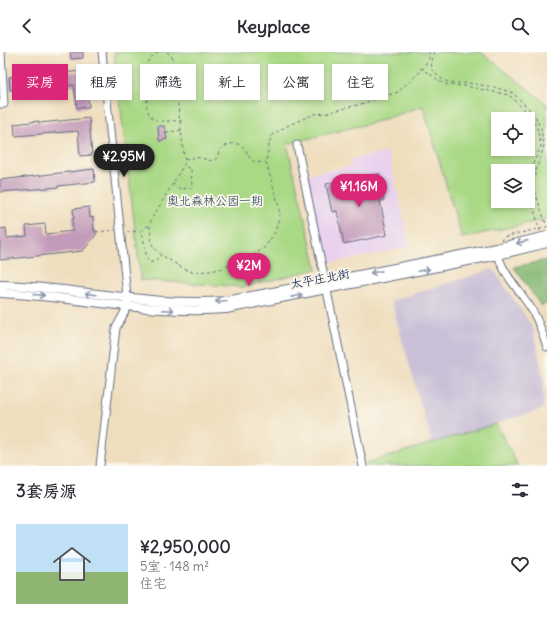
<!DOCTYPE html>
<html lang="zh">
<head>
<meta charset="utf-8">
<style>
  body { margin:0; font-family:Delius,"LXGW WenKai TC",sans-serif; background:#f2f2f3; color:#2b2b33; height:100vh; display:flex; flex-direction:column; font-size:15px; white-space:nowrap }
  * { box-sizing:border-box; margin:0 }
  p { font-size:13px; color:#7c7c81 }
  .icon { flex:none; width:22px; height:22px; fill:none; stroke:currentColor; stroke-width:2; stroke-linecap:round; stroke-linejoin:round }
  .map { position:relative; height:414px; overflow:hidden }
  .panel { display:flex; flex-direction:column; background:#fff; flex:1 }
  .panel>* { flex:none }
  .guide { position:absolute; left:12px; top:12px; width:523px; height:36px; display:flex; gap:8px }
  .tools { position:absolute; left:491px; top:60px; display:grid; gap:8px }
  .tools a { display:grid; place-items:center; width:44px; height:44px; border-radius:0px; background:#fff; box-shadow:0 2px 6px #0003; font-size:20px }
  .price { position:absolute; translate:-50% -34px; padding:0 9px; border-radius:14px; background:#db2777; color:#fff; font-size:13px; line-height:26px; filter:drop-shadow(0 1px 2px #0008) }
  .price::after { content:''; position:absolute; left:50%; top:24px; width:12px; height:9px; margin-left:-6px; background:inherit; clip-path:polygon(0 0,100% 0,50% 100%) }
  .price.on { background:#222; color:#fff }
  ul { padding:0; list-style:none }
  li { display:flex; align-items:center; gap:12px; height:100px; padding:0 16px }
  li+li { border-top:1px solid #e1e1e2 }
  li span { display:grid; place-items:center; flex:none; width:112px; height:80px; border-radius:0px; color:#555 }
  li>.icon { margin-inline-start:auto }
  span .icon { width:48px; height:48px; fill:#fffc; stroke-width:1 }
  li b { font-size:17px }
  h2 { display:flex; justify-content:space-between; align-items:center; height:48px; padding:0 16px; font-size:17px }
  .pill { padding:0 14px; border-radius:0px; background:#fff; box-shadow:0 2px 6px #0003; font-size:14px; line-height:36px }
  .pill.on { background:#db2777; color:#fff }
  header { display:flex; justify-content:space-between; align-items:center; height:52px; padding:0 16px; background:#fff; font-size:18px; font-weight:800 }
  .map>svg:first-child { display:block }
  .built { fill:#e8d2ee }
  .industrial { fill:#c9bfd7 }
  .green { fill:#aad986; stroke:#628472; fill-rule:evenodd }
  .forest { fill:#87b973; stroke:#517468 }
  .building { fill:#c39bba }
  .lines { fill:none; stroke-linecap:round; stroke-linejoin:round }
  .minor-casing { stroke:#656c80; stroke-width:9 }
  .major-casing { stroke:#656c80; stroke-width:10 }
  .path { stroke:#656c80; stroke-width:1; stroke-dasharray:3 3; stroke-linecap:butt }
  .minor { stroke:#fff; stroke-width:7 }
  .major { stroke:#fff; stroke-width:8 }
  .oneway { stroke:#8d97ae }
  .labels { text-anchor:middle; stroke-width:3.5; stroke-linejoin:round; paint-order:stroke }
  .park-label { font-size:12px; fill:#3f5a68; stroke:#fbf7ec }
  .street-label { font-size:12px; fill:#1b2f5e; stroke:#fbf7ec }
</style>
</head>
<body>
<header><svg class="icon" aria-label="back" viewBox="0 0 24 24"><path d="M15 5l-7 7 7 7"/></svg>Keyplace<svg class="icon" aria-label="search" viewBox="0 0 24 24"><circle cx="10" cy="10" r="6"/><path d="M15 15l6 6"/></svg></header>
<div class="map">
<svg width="547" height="414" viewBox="0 0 547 414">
  <rect width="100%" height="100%" fill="#fbf7ec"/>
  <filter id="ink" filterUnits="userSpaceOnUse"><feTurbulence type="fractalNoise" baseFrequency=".025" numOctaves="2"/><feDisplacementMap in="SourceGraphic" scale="8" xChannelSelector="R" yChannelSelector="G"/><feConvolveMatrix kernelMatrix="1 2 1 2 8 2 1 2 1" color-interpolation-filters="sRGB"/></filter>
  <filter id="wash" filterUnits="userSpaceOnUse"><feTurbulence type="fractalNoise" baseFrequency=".012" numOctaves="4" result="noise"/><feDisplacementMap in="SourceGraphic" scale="16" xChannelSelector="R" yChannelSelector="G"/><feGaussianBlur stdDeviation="0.9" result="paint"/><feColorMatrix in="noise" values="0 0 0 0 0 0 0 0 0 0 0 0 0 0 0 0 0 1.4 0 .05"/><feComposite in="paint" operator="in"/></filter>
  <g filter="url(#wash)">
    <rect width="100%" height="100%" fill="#efdebe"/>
    <path class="built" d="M388,100L410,195L326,212L306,123L352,114L351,107Z"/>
    <path class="industrial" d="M493,217L533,276L544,327L543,357L432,391L391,249Z"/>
    <path class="green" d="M114,0H481L547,52V167L462,186L423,54L379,69L287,92L317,217L243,235L141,228ZM498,67H528V97H498ZM498,119H528V149H498Z
      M496,372L518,414H367L366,411Z"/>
    <path class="forest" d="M547,208V251L541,254L514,215Z"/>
    <g id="blocks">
      <path class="building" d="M70,0H83V6L71,7Z
        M85,19L89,55L77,56L74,33L10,38L9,25Z
        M89,66L92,103L80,104L78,79L15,84L14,72L39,69V71Z
        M158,74H164L167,87L159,89Z
        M94,117L95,130L58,134L59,135L0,140V128Z
        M379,122L384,148L380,149L387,183L344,192L337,159L332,160L326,132Z
        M89,155L90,166L93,165L94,179L96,178V183L83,199L0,208V177L6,176L7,186L27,184L26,174L45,172L46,182L73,179L72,167H74L73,157Z"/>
    </g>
  </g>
  <g filter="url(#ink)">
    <use href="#blocks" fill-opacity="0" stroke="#656c80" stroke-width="1"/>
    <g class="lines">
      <g class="minor-casing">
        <path id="minor" d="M0,52H4L1,0
          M297,93L363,414
          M497,199C502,222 520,238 532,258C539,270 543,282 547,295
          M100,414L116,276L128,254L102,0"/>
      </g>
      <g class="major-casing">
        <path id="major" d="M0,233C76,235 150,255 226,249L496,196L547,184
          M0,241C76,244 150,263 226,257L498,203L547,191"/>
      </g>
      <path class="path" d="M158,0C148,8 143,11 149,25C166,29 152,43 146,50C149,77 165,67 182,69
        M167,0L172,5L185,111L151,168L150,174L151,185L152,192L154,196L163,204L179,214L192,220L210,219L220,217L254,203L265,195L275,180L280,163L278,151L266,110L270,88L273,82L289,73L314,62L327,61L361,52L398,40L423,17L429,6V0
        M434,0L431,9L432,18L440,26L450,31H468L494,35L513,41L534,62L541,77L544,94L535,121L534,131V137L547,175L503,185L501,189
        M420,16L433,24L439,29L448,33L465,34L509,43L531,64L537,76L541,94L528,123
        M166,80L184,78
        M185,107C190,106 195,105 201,106C211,109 217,112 219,98C226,93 235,88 243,95C248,99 248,107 255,110C258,111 262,110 265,110
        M528,130L530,143L540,179
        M173,132L180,137L192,136L191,117L184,114
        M149,174L146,175L142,179L147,207L149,210H154L161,203
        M96,180L115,178
        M127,180L141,179"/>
      <use href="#minor" class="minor"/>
      <use href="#major" class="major"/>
    </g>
    <defs><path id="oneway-shaft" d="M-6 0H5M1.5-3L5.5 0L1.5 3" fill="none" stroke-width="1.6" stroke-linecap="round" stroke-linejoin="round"/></defs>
    <g class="oneway">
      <use href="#oneway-shaft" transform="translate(522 190) rotate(167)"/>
      <use href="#oneway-shaft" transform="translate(424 218) rotate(-11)"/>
      <use href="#oneway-shaft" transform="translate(376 220) rotate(169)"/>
      <use href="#oneway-shaft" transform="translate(91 242) rotate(-173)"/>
      <use href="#oneway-shaft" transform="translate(39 243) rotate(6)"/>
      <use href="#oneway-shaft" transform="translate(297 244) rotate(-11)"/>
      <use href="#oneway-shaft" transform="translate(221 249) rotate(175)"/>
      <use href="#oneway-shaft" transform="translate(168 258) rotate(3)"/>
    </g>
  </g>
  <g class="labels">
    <g class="park-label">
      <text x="215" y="153">奥北森林公园一期</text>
    </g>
    <g class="street-label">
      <text transform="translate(320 227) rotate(-11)" y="4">太平庄北街</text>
    </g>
  </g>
</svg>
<div class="tools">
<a><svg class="icon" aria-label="locate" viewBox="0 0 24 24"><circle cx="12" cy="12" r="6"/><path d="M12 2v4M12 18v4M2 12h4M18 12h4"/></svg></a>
<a><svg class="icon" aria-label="layers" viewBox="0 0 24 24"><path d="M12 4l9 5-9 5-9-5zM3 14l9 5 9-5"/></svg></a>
</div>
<b class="price on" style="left:124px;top:126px">¥2.95M</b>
<b class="price" style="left:359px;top:156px">¥1.16M</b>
<b class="price" style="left:249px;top:235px">¥2M</b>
<div class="guide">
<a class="pill on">买房</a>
<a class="pill">租房</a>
<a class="pill">筛选</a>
<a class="pill">新上</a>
<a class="pill">公寓</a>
<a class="pill">住宅</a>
</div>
</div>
<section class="panel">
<h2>3套房源<svg class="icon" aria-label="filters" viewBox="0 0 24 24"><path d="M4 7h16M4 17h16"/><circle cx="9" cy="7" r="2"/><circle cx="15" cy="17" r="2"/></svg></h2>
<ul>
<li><span style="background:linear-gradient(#bfe0f5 60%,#8fb573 0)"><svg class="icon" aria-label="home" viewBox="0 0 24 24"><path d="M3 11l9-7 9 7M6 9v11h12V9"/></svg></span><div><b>¥2,950,000</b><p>5室 · 148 m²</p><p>住宅</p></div><svg class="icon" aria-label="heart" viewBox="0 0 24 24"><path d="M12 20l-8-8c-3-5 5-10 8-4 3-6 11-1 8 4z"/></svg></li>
</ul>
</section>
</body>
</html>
